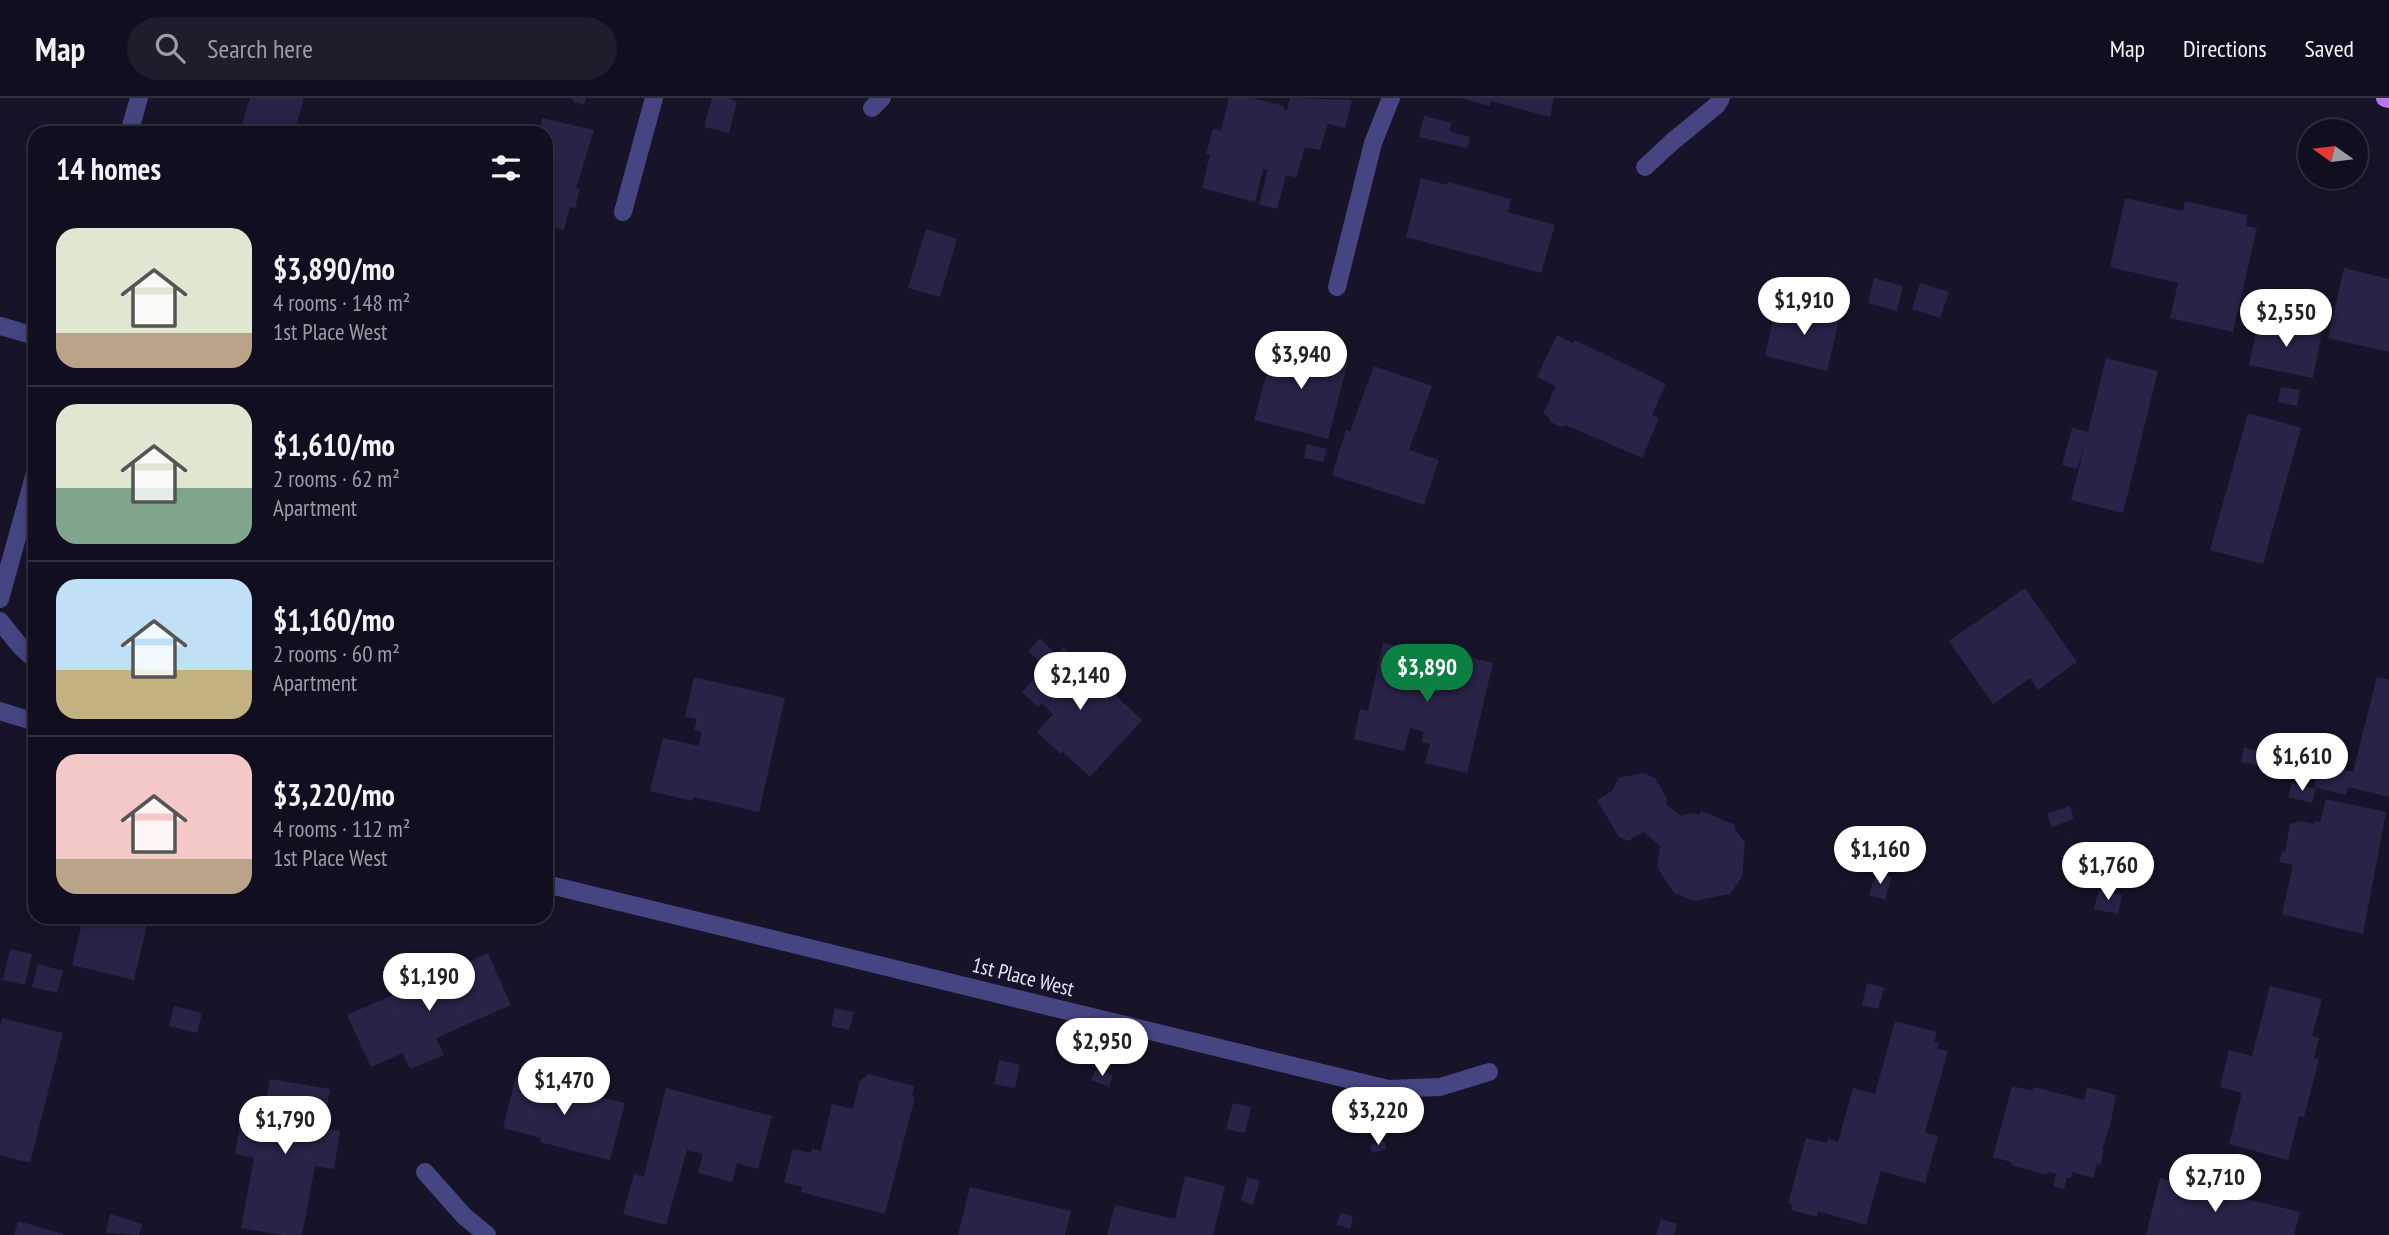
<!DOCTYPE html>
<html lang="en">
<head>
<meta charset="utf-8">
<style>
  body { margin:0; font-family:"PT Sans Narrow",sans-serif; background:#1e1d2c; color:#f1f3f6; height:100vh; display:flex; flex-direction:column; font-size:26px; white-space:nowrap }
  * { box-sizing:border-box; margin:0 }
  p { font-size:23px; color:#9c9ca4 }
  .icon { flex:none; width:38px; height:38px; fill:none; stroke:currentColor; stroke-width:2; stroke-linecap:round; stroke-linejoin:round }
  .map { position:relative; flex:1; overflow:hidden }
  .sheet { position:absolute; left:28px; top:28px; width:525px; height:798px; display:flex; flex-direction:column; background:#110f1f; border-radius:21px; box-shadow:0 4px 18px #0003,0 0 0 2px #302f3d }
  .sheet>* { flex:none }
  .needle { width:46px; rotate:284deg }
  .fabs { position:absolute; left:2298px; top:21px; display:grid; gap:14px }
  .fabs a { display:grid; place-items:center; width:70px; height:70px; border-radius:50%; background:#110f1f; box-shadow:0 4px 18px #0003,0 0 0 2px #302f3d; font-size:35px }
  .price { position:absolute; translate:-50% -60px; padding:0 16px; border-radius:24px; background:#fff; color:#222; font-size:23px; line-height:46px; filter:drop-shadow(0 2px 4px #0008) }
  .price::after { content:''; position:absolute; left:50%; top:42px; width:21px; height:16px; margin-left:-10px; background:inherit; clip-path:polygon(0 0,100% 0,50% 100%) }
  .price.selected { background:#0b8043; color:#fff }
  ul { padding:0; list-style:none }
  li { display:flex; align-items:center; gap:21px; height:175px; padding:0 28px }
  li+li { border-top:2px solid #302f3d }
  li span { display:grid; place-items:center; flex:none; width:196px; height:140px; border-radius:21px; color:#555 }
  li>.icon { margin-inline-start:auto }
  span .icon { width:84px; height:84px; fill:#fffc; stroke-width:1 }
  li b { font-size:30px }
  h2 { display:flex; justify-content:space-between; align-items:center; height:84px; padding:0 28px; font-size:30px }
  header { display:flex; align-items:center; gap:42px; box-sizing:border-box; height:98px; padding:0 35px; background:#110f1f; border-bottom:2px solid #302f3d }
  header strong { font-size:33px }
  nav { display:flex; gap:38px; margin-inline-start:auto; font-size:24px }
  .search { width:490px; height:63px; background:#1e1d2c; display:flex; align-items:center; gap:18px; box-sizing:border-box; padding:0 24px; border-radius:38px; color:#9c9ca4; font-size:26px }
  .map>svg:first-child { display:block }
  .building { fill:#292348 }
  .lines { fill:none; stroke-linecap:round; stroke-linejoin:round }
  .minor { stroke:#464582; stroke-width:18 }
  .major { stroke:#bd75ee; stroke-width:18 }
  .labels { text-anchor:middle; stroke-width:6; stroke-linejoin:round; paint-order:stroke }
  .street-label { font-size:21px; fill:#e3e1fb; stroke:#171429 }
</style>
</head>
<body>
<header>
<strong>Map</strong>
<div class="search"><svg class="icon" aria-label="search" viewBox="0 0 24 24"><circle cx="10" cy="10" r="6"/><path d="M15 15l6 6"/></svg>Search here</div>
<nav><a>Map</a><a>Directions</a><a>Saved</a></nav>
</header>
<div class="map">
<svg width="2389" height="1137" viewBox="0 0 2389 1137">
  <rect width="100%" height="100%" fill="#171429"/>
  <path class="building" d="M250,0H304L294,35H262L241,29Z
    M569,0H586L584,7L573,4L574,2Z
    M712,0H729L737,4L729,35L704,29Z
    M1229,0H1252L1284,8L1283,11L1287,12L1290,0L1352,2L1345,30L1328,26L1320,52L1305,49L1296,80L1286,77L1277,111L1259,106L1268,72L1263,71L1255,104L1202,90L1210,57L1206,56L1213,31L1221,33Z
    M1461,0H1554L1550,19L1491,3L1490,8Z
    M1424,18L1452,25L1449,33L1470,39L1467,50L1419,39Z
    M542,20L594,32L576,90L580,91L575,110L570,109L564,132L546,128V35H539Z
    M488,28L501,32V30L512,33L511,35H486Z
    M1421,80L1447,87L1448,84L1511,101L1508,114L1555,127L1541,175L1406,139Z
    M2125,100L2183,113L2185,103L2247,117L2246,128L2257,130L2233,234L2170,220L2178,185L2110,169Z
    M926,131L957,141L940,199L908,190Z
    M2344,170L2389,181V254L2328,240Z
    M1874,180L1903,188L1897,213L1868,205Z
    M1920,185L1949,194L1940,220L1912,211Z
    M2277,201L2291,204L2287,220L2273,217Z
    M1801,205L1841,214L1827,273L1765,258L1775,213L1798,218Z
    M2259,221L2322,234L2313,280L2249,267Z
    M1557,237L1573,245L1575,242L1666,286L1652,317L1659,320L1642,360L1566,327L1561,329L1551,324L1548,318L1543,316L1556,288L1537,279Z
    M1275,244L1348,263L1328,341L1254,322Z
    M2106,260L2158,273L2123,415L2071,402L2085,346L2077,371L2062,367L2072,330L2088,334Z
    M1374,268L1432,288L1409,352L1439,362L1424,407L1332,377L1346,332L1350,333Z
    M2281,289L2300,292L2297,308L2278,304Z
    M2248,315L2301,330L2263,466L2210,452Z
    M1307,346L1327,351L1323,364L1304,360Z
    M2025,490L2077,564L2038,592L2030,580L1993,606L1949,543Z
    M1040,540L1053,553L1041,565L1028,553Z
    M1383,545L1457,562L1458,556L1493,565L1467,675L1425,665L1430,646L1421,644L1424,634L1410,630L1404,653L1354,641L1360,611L1368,613Z
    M1063,549L1142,622L1090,679L1063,654L1061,656L1037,634L1053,616L1042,605L1038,609L1022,594Z
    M694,579L785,600L759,714L694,699L693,703L650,693L663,640L699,648L701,634L694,632L697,621L685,619Z
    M2377,579L2389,582V699L2348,689L2346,697L2314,689L2319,666L2353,674Z
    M2244,650L2267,654L2264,669L2241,664Z
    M1643,675L1655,680L1667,700L1666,706L1681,718L1691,715L1699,717L1701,713L1735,727L1734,729L1745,745L1742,779L1730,796L1694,803L1674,795L1657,769L1660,748L1644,734L1628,743L1619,739L1597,702L1612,693L1618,680Z
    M2292,685L2316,691L2312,705L2288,699Z
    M2326,701L2386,714L2363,836L2282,816L2293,767L2279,764L2282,753L2285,754L2290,726L2301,723L2314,726V723L2320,724Z
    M2070,708L2074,721L2052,729L2047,716Z
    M1876,774L1892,779L1885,802L1869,797Z
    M2099,792L2122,797L2118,816L2094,811Z
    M83,819H149L134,882L72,867Z
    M10,851L32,856L25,887L3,882Z
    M488,855L511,907L436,940L444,957L410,971L403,955L371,969L347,917Z
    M38,866L63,873L57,895L32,889Z
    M1867,885L1884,890L1878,911L1862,907Z
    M2270,888L2322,901L2312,938L2319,940L2314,960L2319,961L2304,1019L2299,1018L2288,1062L2229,1046L2242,995L2220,989L2229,952L2252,958Z
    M174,908L202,915L197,935L169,928Z
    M835,910L854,914L849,932L831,928Z
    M2,920L63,935L30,1065L0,1057V928Z
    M1895,923L1937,934L1934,944L1939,945L1937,951L1948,953L1925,1034L1938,1038L1925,1085L1881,1073L1866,1127L1818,1113L1817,1119L1791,1112L1792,1106L1788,1105L1806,1040L1827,1045L1828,1041L1838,1044L1853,990L1875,996Z
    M999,962L1020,967L1015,990L994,986Z
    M1096,971L1113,977L1109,989L1091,982Z
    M869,976L914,988L912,998L915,999L885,1116L801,1094L802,1089L784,1084L793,1051L811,1055L812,1050L821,1053L832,1006L853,1011L860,982Z
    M516,978L625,1005L610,1062L540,1044L541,1040L503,1030Z
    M270,981L330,991L323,1030L340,1033L334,1071L315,1068L302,1137H281L241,1130L254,1060L235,1056L242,1015L263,1019Z
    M2012,988L2033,993L2034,989L2084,1002L2087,989L2116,997L2111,1024L2102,1051H2104L2100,1067L2097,1066L2093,1080L2072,1074L2071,1080L2067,1079L2064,1091L2053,1088L2056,1076L2048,1073L2047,1077L2011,1067V1064L1993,1059Z
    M666,990L772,1018L758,1071L737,1065L732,1084L698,1075L703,1056L687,1052L666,1127L623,1116L634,1076L644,1078Z
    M1233,1005L1251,1009L1245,1035L1226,1031Z
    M1385,1043L1386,1051L1372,1055L1370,1047Z
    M1185,1078L1225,1088L1213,1137H1107L1115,1107L1175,1121Z
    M1247,1079L1260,1083L1253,1107L1241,1103Z
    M2160,1080L2300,1114L2294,1137H2146Z
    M970,1089L1071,1113L1065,1137H958Z
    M1340,1115L1353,1118L1350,1131L1337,1127Z
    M110,1116L142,1126L139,1137L106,1135Z
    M1661,1121L1677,1126L1674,1137H1656Z
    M18,1123L63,1136V1137H14Z"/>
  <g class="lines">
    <path class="minor" d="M872,10L882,0
      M129,35L139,0
      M1645,69L1672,44L1717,7L1721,0
      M623,114L654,0
      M1337,189L1373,45L1391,0
      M0,228L35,238
      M0,501L35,375
      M0,523L20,548L35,562
      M0,613L35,624
      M546,786L1388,991L1440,989L1489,974
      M425,1074L464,1118L487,1137"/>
    <path class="major" d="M2385,0L2389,1"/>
  </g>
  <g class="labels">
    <g class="street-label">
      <text transform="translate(1023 879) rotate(14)" y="7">1st Place West</text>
    </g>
  </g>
</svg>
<div class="fabs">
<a><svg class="needle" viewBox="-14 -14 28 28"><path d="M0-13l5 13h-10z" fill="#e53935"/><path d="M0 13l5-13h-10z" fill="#9c9ca4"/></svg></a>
</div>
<b class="price" style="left:1804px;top:239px">$1,910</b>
<b class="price" style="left:2286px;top:251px">$2,550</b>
<b class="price" style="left:1301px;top:293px">$3,940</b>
<b class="price selected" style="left:1427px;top:606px">$3,890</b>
<b class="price" style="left:1080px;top:614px">$2,140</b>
<b class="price" style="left:2302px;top:695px">$1,610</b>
<b class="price" style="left:1880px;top:788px">$1,160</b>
<b class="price" style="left:2108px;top:804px">$1,760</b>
<b class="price" style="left:429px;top:915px">$1,190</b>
<b class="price" style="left:1102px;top:980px">$2,950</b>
<b class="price" style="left:564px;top:1019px">$1,470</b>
<b class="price" style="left:1378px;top:1049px">$3,220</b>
<b class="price" style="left:285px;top:1058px">$1,790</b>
<b class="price" style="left:2215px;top:1116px">$2,710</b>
<section class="sheet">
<h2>14 homes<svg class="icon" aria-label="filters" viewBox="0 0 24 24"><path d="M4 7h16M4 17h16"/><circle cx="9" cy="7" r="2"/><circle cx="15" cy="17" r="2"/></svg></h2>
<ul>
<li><span style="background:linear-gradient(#dfe7d0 75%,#b9a48a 0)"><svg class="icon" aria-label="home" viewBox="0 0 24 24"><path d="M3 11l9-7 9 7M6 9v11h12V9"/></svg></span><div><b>$3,890/mo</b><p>4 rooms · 148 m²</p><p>1st Place West</p></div></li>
<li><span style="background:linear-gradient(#dfe7d0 60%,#7fa58c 0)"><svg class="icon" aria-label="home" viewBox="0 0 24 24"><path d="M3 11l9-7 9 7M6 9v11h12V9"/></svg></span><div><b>$1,610/mo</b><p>2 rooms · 62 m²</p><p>Apartment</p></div></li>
<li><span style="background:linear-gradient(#bfe0f5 65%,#c2b280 0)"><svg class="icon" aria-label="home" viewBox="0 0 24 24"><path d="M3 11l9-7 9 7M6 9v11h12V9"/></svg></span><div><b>$1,160/mo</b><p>2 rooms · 60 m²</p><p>Apartment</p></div></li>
<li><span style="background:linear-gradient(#f6c9c9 75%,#b9a48a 0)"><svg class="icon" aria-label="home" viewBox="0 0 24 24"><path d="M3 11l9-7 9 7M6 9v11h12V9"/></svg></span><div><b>$3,220/mo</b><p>4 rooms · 112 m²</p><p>1st Place West</p></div></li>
</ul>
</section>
</div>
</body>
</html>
